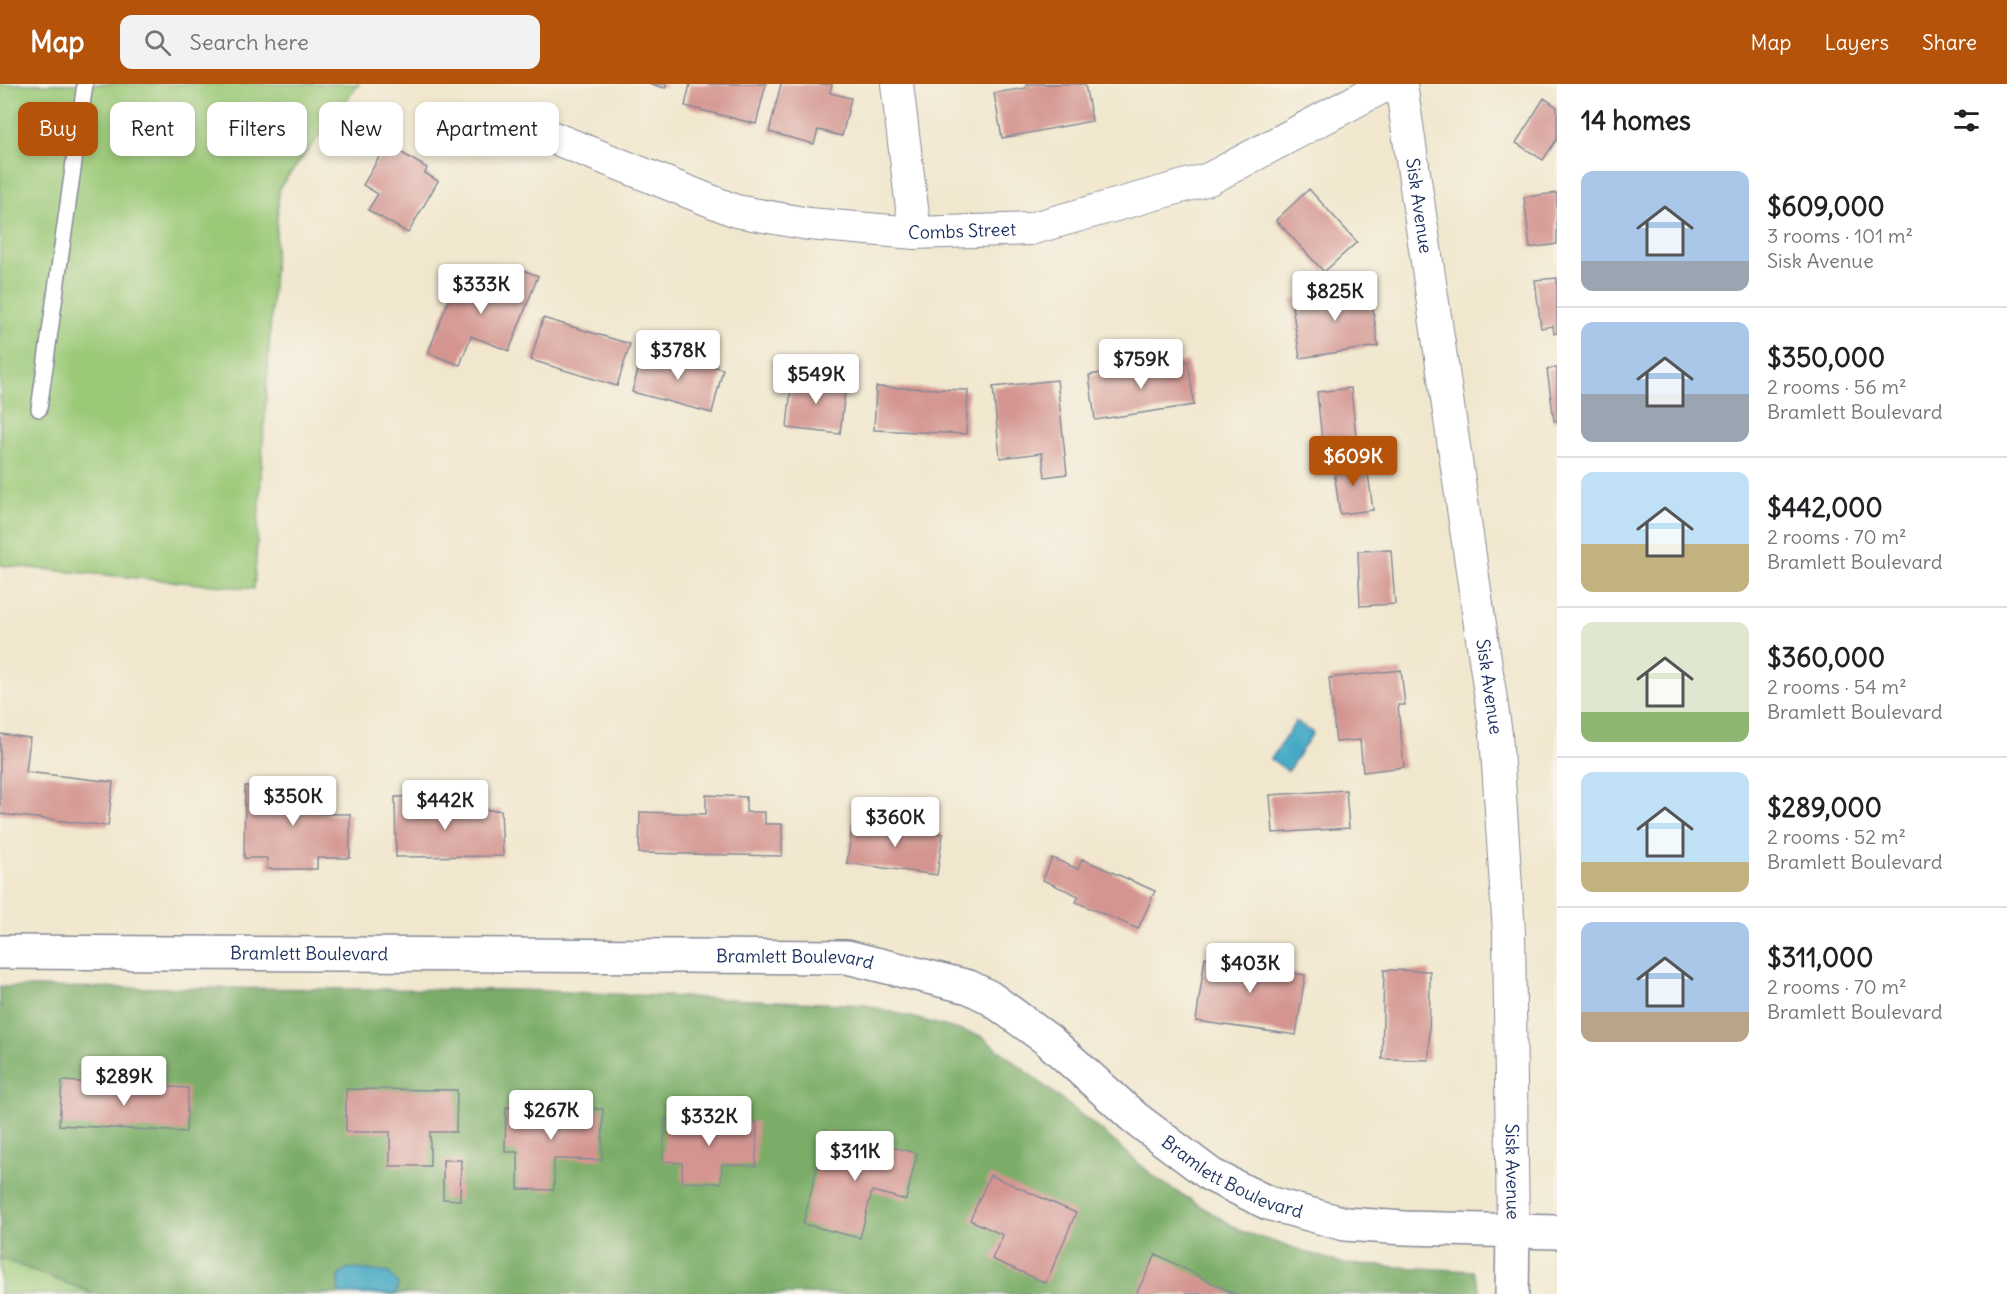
<!DOCTYPE html>
<html lang="en">
<head>
<meta charset="utf-8">
<style>
  body { margin:0; font-family:Delius,sans-serif; background:#f2f2f2; color:#202124; height:100vh; display:flex; flex-direction:column; font-size:22px; white-space:nowrap }
  * { box-sizing:border-box; margin:0 }
  p { font-size:20px; color:#757577 }
  .icon { flex:none; width:33px; height:33px; fill:none; stroke:currentColor; stroke-width:2; stroke-linecap:round; stroke-linejoin:round }
  .map { position:relative; flex:1; overflow:hidden }
  .side { display:flex; flex-direction:column; background:#fff; width:450px }
  .side>* { flex:none }
  .guide { position:absolute; left:18px; top:18px; width:570px; height:54px; display:flex; gap:12px }
  .price { position:absolute; translate:-50% -51px; padding:0 14px; border-radius:6px; background:#fff; color:#222; font-size:20px; line-height:39px; filter:drop-shadow(0 2px 3px #0008) }
  .price::after { content:''; position:absolute; left:50%; top:36px; width:18px; height:14px; margin-left:-9px; background:inherit; clip-path:polygon(0 0,100% 0,50% 100%) }
  .price.selected { background:#b45309; color:#fff }
  ul { padding:0; list-style:none }
  li { display:flex; align-items:center; gap:18px; height:150px; padding:0 24px }
  li+li { border-top:2px solid #e0e0e0 }
  li span { display:grid; place-items:center; flex:none; width:168px; height:120px; border-radius:12px; color:#555 }
  li>.icon { margin-inline-start:auto }
  span .icon { width:72px; height:72px; fill:#fffc; stroke-width:1 }
  li b { font-size:26px }
  h2 { display:flex; justify-content:space-between; align-items:center; height:72px; padding:0 24px; font-size:26px }
  .tag { padding:0 21px; border-radius:12px; background:#fff; box-shadow:0 3px 9px #0003; font-size:21px; line-height:54px }
  .tag.selected { background:#b45309; color:#fff }
  header { display:flex; align-items:center; gap:36px; box-sizing:border-box; height:84px; padding:0 30px; background:#b45309; color:#fff }
  header strong { font-size:28px }
  nav { display:flex; gap:33px; margin-inline-start:auto; font-size:21px }
  .search { width:420px; height:54px; background:#f2f2f2; display:flex; align-items:center; gap:15px; box-sizing:border-box; padding:0 21px; border-radius:12px; color:#757577; font-size:22px }
  main { display:flex; flex:1; min-height:0 }
  .map>svg:first-child { display:block }
  .green { fill:#9bc978; stroke:#5b7c6b; stroke-width:1.5 }
  .forest { fill:#7cad68; stroke:#4c6e63; stroke-width:1.5 }
  .water { fill:#45a9c5; stroke:#306c92; stroke-width:1.5 }
  .building { fill:#d49591 }
  .lines { fill:none; stroke-linecap:round; stroke-linejoin:round }
  .service-casing { stroke:#868b96; stroke-width:18 }
  .minor-casing { stroke:#868b96; stroke-width:34 }
  .tertiary-casing { stroke:#868b96; stroke-width:36 }
  .service { stroke:#fff; stroke-width:15 }
  .minor { stroke:#fff; stroke-width:32 }
  .tertiary { stroke:#fff; stroke-width:33 }
  .labels { text-anchor:middle; stroke-width:4.5; stroke-linejoin:round; paint-order:stroke }
  .street-label { font-size:18px; fill:#1b2f5e; stroke:#f7f3e8 }
</style>
</head>
<body>
<header>
<strong>Map</strong>
<div class="search"><svg class="icon" aria-label="search" viewBox="0 0 24 24"><circle cx="10" cy="10" r="6"/><path d="M15 15l6 6"/></svg>Search here</div>
<nav><a>Map</a><a>Layers</a><a>Share</a></nav>
</header>
<main>
<div class="map">
<svg width="1557" height="1210" viewBox="0 0 1557 1210">
  <rect width="100%" height="100%" fill="#f7f3e8"/>
  <filter id="ink" filterUnits="userSpaceOnUse"><feTurbulence type="fractalNoise" baseFrequency=".0167" numOctaves="2"/><feDisplacementMap in="SourceGraphic" scale="12" xChannelSelector="R" yChannelSelector="G"/><feConvolveMatrix kernelMatrix="1 2 1 2 8 2 1 2 1" color-interpolation-filters="sRGB"/></filter>
  <filter id="wash" filterUnits="userSpaceOnUse"><feTurbulence type="fractalNoise" baseFrequency=".008" numOctaves="4" result="noise"/><feDisplacementMap in="SourceGraphic" scale="24" xChannelSelector="R" yChannelSelector="G"/><feGaussianBlur stdDeviation="1.35" result="paint"/><feColorMatrix in="noise" values="0 0 0 0 0 0 0 0 0 0 0 0 0 0 0 0 0 1.4 0 .05"/><feComposite in="paint" operator="in"/></filter>
  <g filter="url(#wash)">
    <rect width="100%" height="100%" fill="#f1e7ce"/>
    <path class="green" d="M0,0H359L279,104L254,505L0,481Z
      M0,1174L95,1210H0Z"/>
    <path class="forest" d="M0,903L521,906L866,921L981,952L1102,1047L1158,1096L1243,1148L1344,1180L1473,1187L1481,1210H95L0,1174Z"/>
    <path class="water" d="M1296,637L1313,649L1288,687L1271,675Z
      M349,1184L389,1189L398,1200L396,1210H341L338,1205L339,1192Z"/>
    <g id="blocks">
      <path class="building" d="M648,0H666V4Z
        M690,0H766L756,40L685,22Z
        M781,0H832L830,9L851,14L842,52L818,46L814,60L769,48Z
        M1026,0H1085L1092,37L1002,54L994,9L1026,4Z
        M1544,14L1557,23V55L1543,76L1516,59Z
        M387,60L427,84L425,89L438,97L408,149L368,126L378,110L363,101Z
        M1309,105L1357,158L1324,188L1276,136Z
        M1557,109V160L1530,164L1524,113Z
        M518,184L538,192L509,267L471,252L460,281L428,269L459,189L508,209Z
        M1557,194V249L1554,250L1553,242L1541,244L1535,196Z
        M1370,203L1378,262L1300,274L1291,215Z
        M543,234L630,260L617,302L531,276Z
        M644,264L723,285L712,329L632,308Z
        M1188,277L1194,321L1095,336L1089,291Z
        M1557,284V337H1554L1547,285Z
        M792,292L846,298L840,350L787,344Z
        M1057,296L1067,390L1045,393L1042,369L1000,374L993,303Z
        M876,303L968,306L966,350L874,346Z
        M1351,304L1356,353L1322,356L1317,308Z
        M1366,375L1373,426L1340,430L1333,380Z
        M1391,466L1395,520L1360,522L1358,467Z
        M1401,586L1405,621H1398L1404,683L1363,688L1360,656L1336,658L1329,594Z
        M0,650L30,654L26,688L113,698L108,742L0,730Z
        M245,702L325,703V730H350V774H317V785H267V774H244Z
        M1346,706L1349,744L1273,749L1270,711Z
        M706,711L746,713V728H765V740H782V772L639,769L640,728L706,730Z
        M431,712V727L501,726L503,772L396,773L395,713Z
        M853,737L943,750L937,791L847,779Z
        M1052,774L1078,785L1082,775L1155,807L1138,845L1076,818L1079,812L1043,796Z
        M1236,864L1274,870L1271,886L1305,891L1296,951L1196,937L1205,873L1235,877Z
        M1384,886L1430,887L1429,976L1382,975Z
        M62,997L188,1004L186,1048L59,1041Z
        M346,1005L457,1006L456,1048H430V1082H390V1048H346Z
        M506,1023L603,1025L602,1076L554,1075V1106L518,1105V1068H505Z
        M665,1034L757,1038L756,1082L722,1080L721,1099L682,1098V1079L663,1077Z
        M826,1047L917,1069L906,1116L872,1107L860,1154L803,1140Z
        M443,1076H461L460,1116L443,1115Z
        M990,1091L1076,1129L1046,1199L992,1175L1003,1151L970,1136Z
        M1156,1170L1234,1210H1136Z"/>
    </g>
  </g>
  <g filter="url(#ink)">
    <use href="#blocks" fill-opacity="0" stroke="#868b96" stroke-width="1.5"/>
    <g class="lines">
      <g class="service-casing">
        <path id="service" d="M39,325L85,0"/>
      </g>
      <g class="minor-casing">
        <g id="minor">
          <path d="M897,0L915,149"/>
          <path id="s1" d="M1401,0L1496,650L1509,849L1513,1148"/>
          <path id="s2" d="M524,42L736,127L809,140L915,149L1030,145L1209,95L1388,0"/>
        </g>
      </g>
      <g class="tertiary-casing">
        <g id="tertiary">
          <path id="s3" d="M0,868L847,873L969,903L989,913L1048,956L1135,1034L1211,1091L1268,1119L1345,1140L1405,1144L1557,1148"/>
          <path d="M1512,1210L1513,1148"/>
        </g>
      </g>
      <use href="#service" class="service"/>
      <use href="#minor" class="minor"/>
      <use href="#tertiary" class="tertiary"/>
    </g>
  </g>
  <g class="labels">
    <g class="street-label">
      <text dy="6" stroke="none"><textPath href="#s1" startOffset="123">Sisk Avenue</textPath></text>
      <text dy="6" stroke="none"><textPath href="#s2" startOffset="456">Combs Street</textPath></text>
      <text dy="6" stroke="none"><textPath href="#s1" startOffset="609">Sisk Avenue</textPath></text>
      <text dy="6" stroke="none"><textPath href="#s3" startOffset="309">Bramlett Boulevard</textPath></text>
      <text dy="6" stroke="none"><textPath href="#s3" startOffset="795">Bramlett Boulevard</textPath></text>
      <text dy="6" stroke="none"><textPath href="#s1" startOffset="1095">Sisk Avenue</textPath></text>
      <text dy="6" stroke="none"><textPath href="#s3" startOffset="1300">Bramlett Boulevard</textPath></text>
    </g>
  </g>
</svg>
<b class="price" style="left:481px;top:231px">$333K</b>
<b class="price" style="left:1335px;top:238px">$825K</b>
<b class="price" style="left:678px;top:297px">$378K</b>
<b class="price" style="left:1141px;top:306px">$759K</b>
<b class="price" style="left:816px;top:321px">$549K</b>
<b class="price selected" style="left:1353px;top:403px">$609K</b>
<b class="price" style="left:293px;top:743px">$350K</b>
<b class="price" style="left:445px;top:747px">$442K</b>
<b class="price" style="left:895px;top:764px">$360K</b>
<b class="price" style="left:1250px;top:910px">$403K</b>
<b class="price" style="left:124px;top:1023px">$289K</b>
<b class="price" style="left:551px;top:1057px">$267K</b>
<b class="price" style="left:709px;top:1063px">$332K</b>
<b class="price" style="left:855px;top:1098px">$311K</b>
<div class="guide">
<a class="tag selected">Buy</a>
<a class="tag">Rent</a>
<a class="tag">Filters</a>
<a class="tag">New</a>
<a class="tag">Apartment</a>
</div>
</div>
<section class="side">
<h2>14 homes<svg class="icon" aria-label="filters" viewBox="0 0 24 24"><path d="M4 7h16M4 17h16"/><circle cx="9" cy="7" r="2"/><circle cx="15" cy="17" r="2"/></svg></h2>
<ul>
<li><span style="background:linear-gradient(#a9c7e8 75%,#9aa5b1 0)"><svg class="icon" aria-label="home" viewBox="0 0 24 24"><path d="M3 11l9-7 9 7M6 9v11h12V9"/></svg></span><div><b>$609,000</b><p>3 rooms · 101 m²</p><p>Sisk Avenue</p></div></li>
<li><span style="background:linear-gradient(#a9c7e8 60%,#9aa5b1 0)"><svg class="icon" aria-label="home" viewBox="0 0 24 24"><path d="M3 11l9-7 9 7M6 9v11h12V9"/></svg></span><div><b>$350,000</b><p>2 rooms · 56 m²</p><p>Bramlett Boulevard</p></div></li>
<li><span style="background:linear-gradient(#bfe0f5 60%,#c2b280 0)"><svg class="icon" aria-label="home" viewBox="0 0 24 24"><path d="M3 11l9-7 9 7M6 9v11h12V9"/></svg></span><div><b>$442,000</b><p>2 rooms · 70 m²</p><p>Bramlett Boulevard</p></div></li>
<li><span style="background:linear-gradient(#dfe7d0 75%,#8fb573 0)"><svg class="icon" aria-label="home" viewBox="0 0 24 24"><path d="M3 11l9-7 9 7M6 9v11h12V9"/></svg></span><div><b>$360,000</b><p>2 rooms · 54 m²</p><p>Bramlett Boulevard</p></div></li>
<li><span style="background:linear-gradient(#bfe0f5 75%,#c2b280 0)"><svg class="icon" aria-label="home" viewBox="0 0 24 24"><path d="M3 11l9-7 9 7M6 9v11h12V9"/></svg></span><div><b>$289,000</b><p>2 rooms · 52 m²</p><p>Bramlett Boulevard</p></div></li>
<li><span style="background:linear-gradient(#a9c7e8 75%,#b9a48a 0)"><svg class="icon" aria-label="home" viewBox="0 0 24 24"><path d="M3 11l9-7 9 7M6 9v11h12V9"/></svg></span><div><b>$311,000</b><p>2 rooms · 70 m²</p><p>Bramlett Boulevard</p></div></li>
</ul>
</section>
</main>
</body>
</html>
